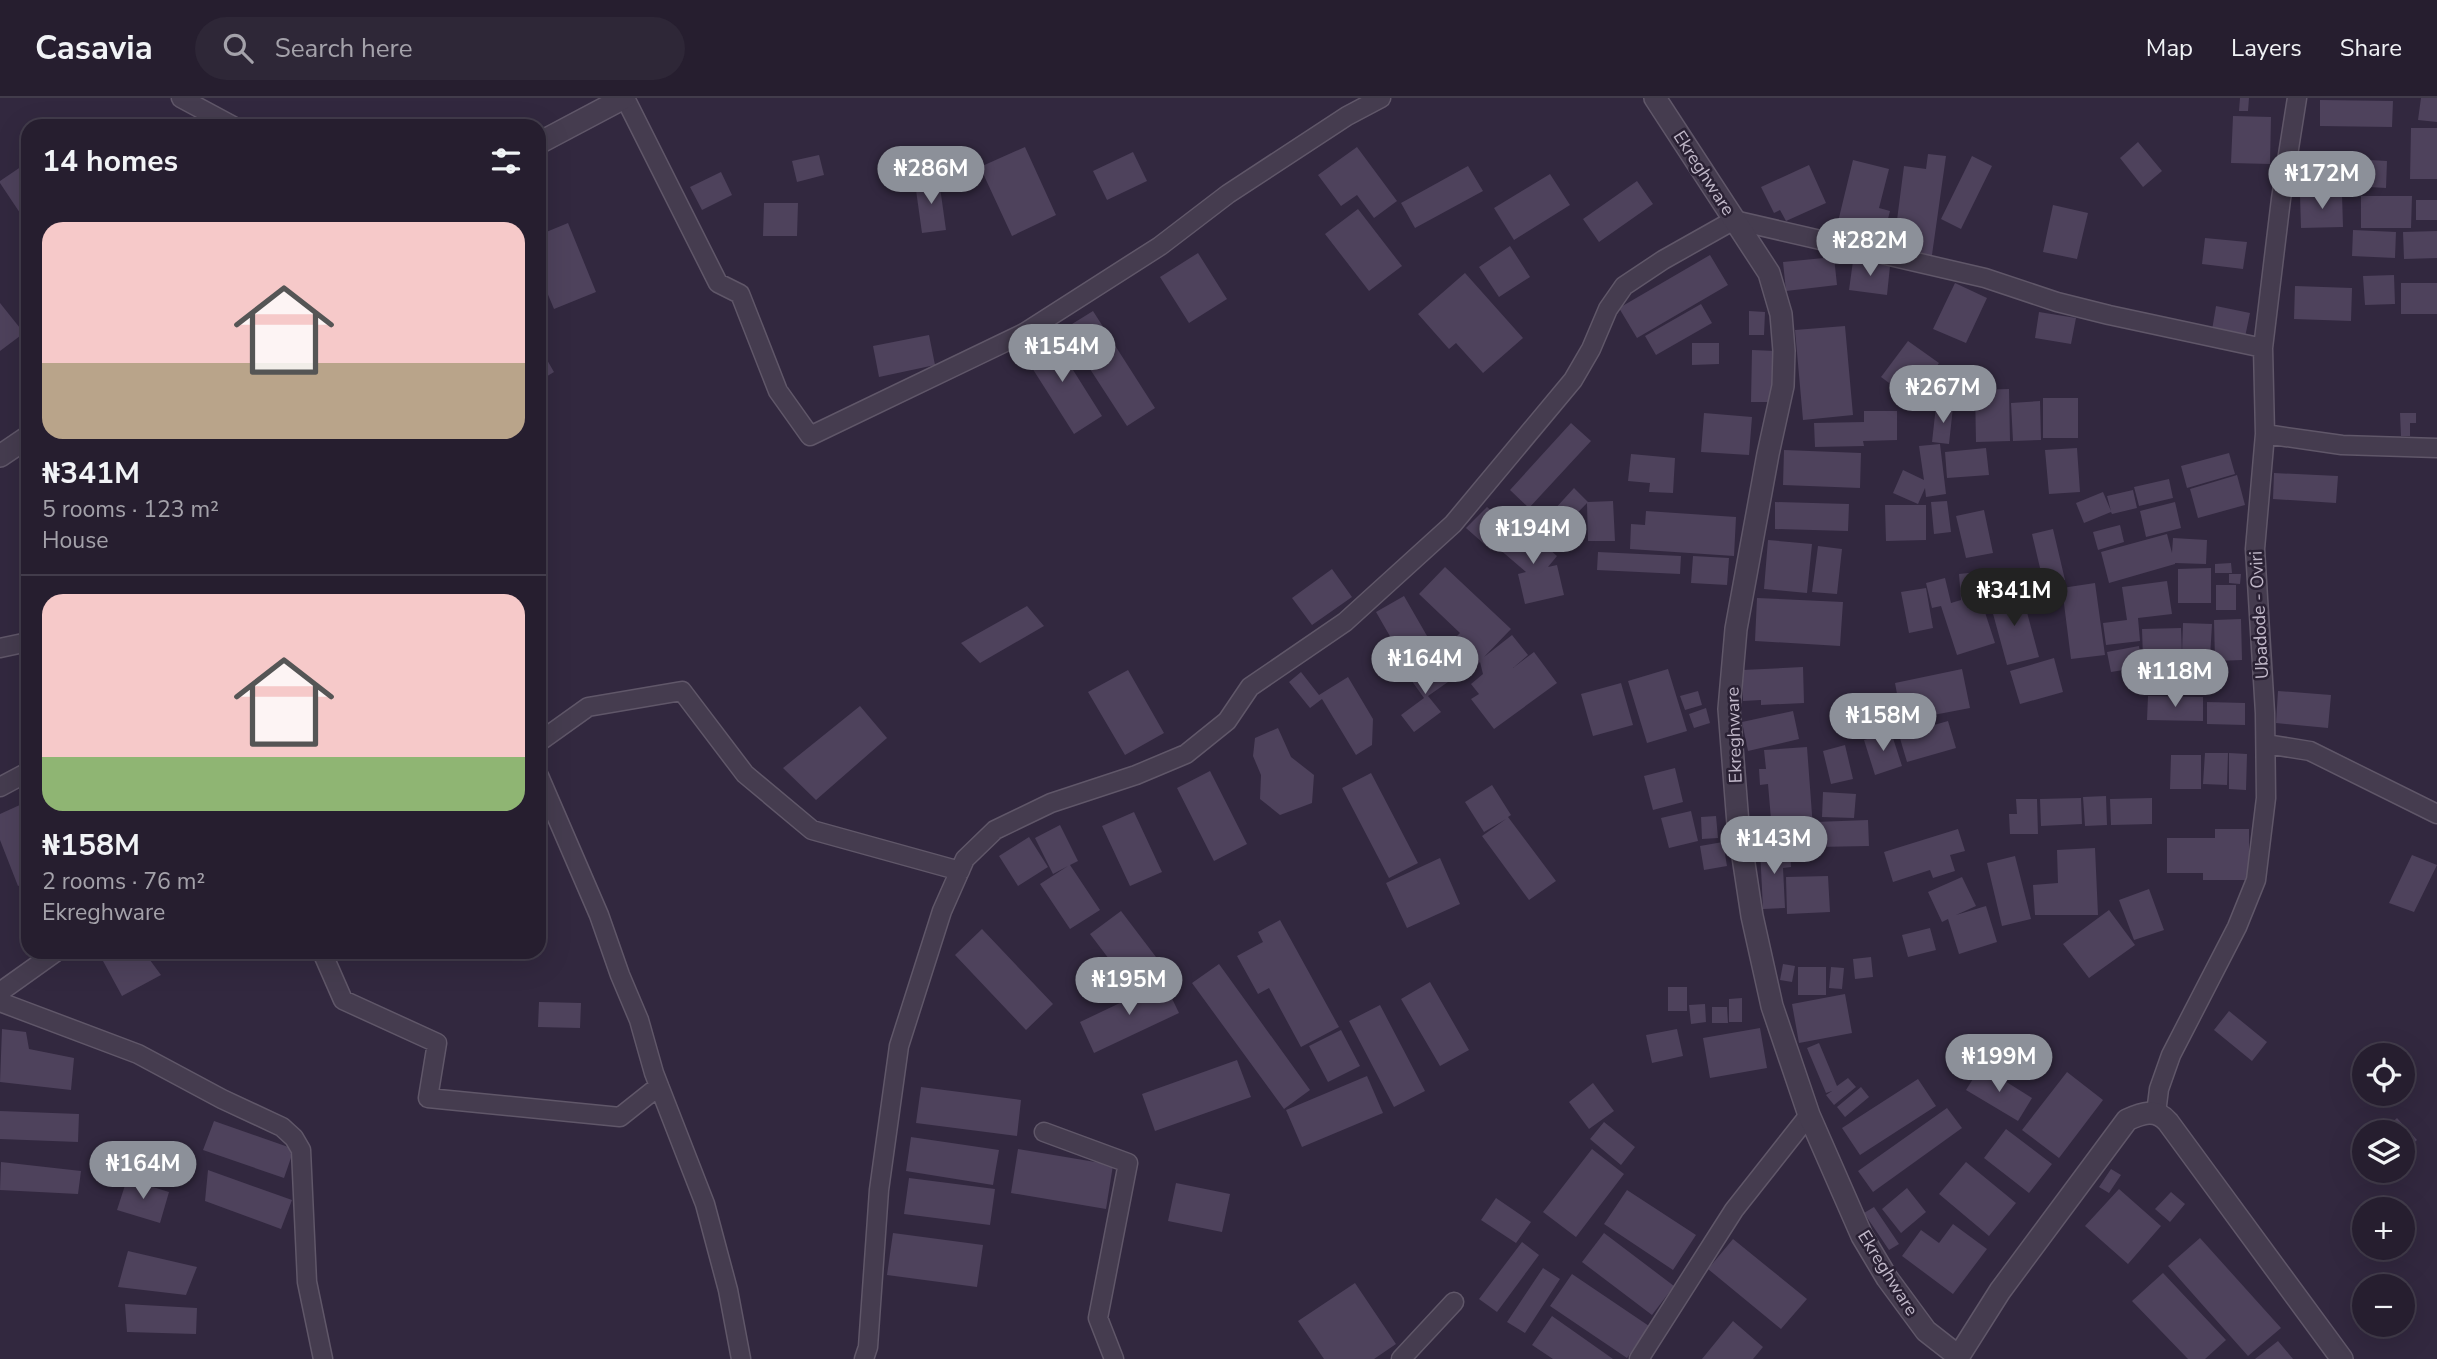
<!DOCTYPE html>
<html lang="en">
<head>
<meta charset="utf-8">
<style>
  body { margin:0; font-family:"Nunito Sans",sans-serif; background:#2e2737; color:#f1f3f6; height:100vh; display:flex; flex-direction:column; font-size:26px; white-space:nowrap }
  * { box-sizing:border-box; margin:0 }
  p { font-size:23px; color:#a4a2aa }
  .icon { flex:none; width:38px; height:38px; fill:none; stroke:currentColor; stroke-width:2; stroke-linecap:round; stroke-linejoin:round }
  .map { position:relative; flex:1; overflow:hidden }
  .drawer { position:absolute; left:21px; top:21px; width:525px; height:840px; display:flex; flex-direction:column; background:#261e2f; border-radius:21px; box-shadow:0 7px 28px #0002,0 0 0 2px #423c4b }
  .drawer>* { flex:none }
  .fabs { position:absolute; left:2352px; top:945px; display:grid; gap:14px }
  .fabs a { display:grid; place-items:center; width:63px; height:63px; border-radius:50%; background:#261e2f; box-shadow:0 7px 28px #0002,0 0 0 2px #423c4b; font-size:35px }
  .price { position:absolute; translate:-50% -60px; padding:0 16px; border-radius:24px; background:#8c9099; color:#fff; font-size:23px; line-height:46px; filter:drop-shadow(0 2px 4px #0008) }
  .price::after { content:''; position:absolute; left:50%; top:42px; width:21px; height:16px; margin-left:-10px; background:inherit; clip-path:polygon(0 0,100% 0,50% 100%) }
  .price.selected { background:#222; color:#fff }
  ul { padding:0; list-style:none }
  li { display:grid; align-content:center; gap:14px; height:371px; padding:0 21px }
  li+li { border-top:2px solid #423c4b }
  li span { display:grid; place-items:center; height:217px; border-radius:21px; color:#555 }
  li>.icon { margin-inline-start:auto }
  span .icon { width:126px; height:126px; fill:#fffc; stroke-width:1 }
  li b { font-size:30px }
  h2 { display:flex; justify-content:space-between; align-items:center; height:84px; padding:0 21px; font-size:30px }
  header { display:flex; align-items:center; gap:42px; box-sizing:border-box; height:98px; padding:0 35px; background:#261e2f; border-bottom:2px solid #423c4b }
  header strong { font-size:33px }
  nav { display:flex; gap:38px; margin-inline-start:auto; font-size:24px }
  .search { width:490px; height:63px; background:#2e2737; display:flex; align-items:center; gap:18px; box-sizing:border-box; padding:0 24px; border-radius:38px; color:#a4a2aa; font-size:26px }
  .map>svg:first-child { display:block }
  .building { fill:#4e425c }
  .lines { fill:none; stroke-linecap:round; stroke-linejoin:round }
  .minor-casing { stroke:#605769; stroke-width:21 }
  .tertiary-casing { stroke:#605769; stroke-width:24 }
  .minor { stroke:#453c4f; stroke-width:18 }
  .tertiary { stroke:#453c4f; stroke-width:21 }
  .labels { text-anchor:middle; stroke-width:5; stroke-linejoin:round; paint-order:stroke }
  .street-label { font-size:18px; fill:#c1b8c9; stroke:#2a2134 }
</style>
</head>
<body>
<header>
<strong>Casavia</strong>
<div class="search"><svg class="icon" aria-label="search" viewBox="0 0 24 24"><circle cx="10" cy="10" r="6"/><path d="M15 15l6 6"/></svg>Search here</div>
<nav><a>Map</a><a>Layers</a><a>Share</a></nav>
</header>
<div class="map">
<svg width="2437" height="1261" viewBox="0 0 2437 1261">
  <rect width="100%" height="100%" fill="#32283f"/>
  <path class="building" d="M2240,0H2249L2248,13H2239Z
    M2421,0H2437V24L2418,22Z
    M2320,2L2393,3L2392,29L2320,28Z
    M2233,18L2271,19L2270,66L2231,65Z
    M2411,30H2437V81H2410Z
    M2138,44L2162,73L2143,89L2120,60Z
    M1025,49L1056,117L1012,138L980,69Z
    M1357,49L1397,103L1374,120L1357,97L1341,108L1318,77Z
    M1133,54L1147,83L1107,102L1093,73Z
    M1928,56L1946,58L1931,164L1901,159L1907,123L1897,122L1904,68L1926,71Z
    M819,57L824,77L797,84L792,63Z
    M1972,58L1992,68L1961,131L1941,121Z
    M2302,58L2387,63L2386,90L2300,85Z
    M1853,62L1889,71L1879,110L1890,113L1882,144L1836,132Z
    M28,64V127L0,85V83Z
    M1809,67L1826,105L1786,123L1780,112L1774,115L1761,89Z
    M1468,68L1483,93L1415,130L1401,105Z
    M721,74L732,97L702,112L690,89Z
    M1550,76L1570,107L1514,142L1494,110Z
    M939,82L946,132L922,135L915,85Z
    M1637,83L1653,106L1599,144L1583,121Z
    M2342,96L2343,129L2301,130L2300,97Z
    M2361,98H2412L2411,130H2361Z
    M2416,102H2437V122H2416Z
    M764,105H798L797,138H763Z
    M2053,107L2088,115L2077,161L2043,154Z
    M1358,111L1402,168L1369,193L1325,136Z
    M568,125L596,194L554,211L539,175V137Z
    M2353,132L2396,134L2395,160L2352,158Z
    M2437,133V160L2404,161L2403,134Z
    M2205,140L2247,144L2243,171L2202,166Z
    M1510,148L1530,179L1499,199L1479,169Z
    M1198,155L1227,201L1189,225L1160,179Z
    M1710,157L1728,187L1637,240L1619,210Z
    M1834,159L1837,187L1786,193L1783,164Z
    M1853,163L1890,168L1887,197L1849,192Z
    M1465,175L1523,240L1483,275L1456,245L1449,251L1418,216Z
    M2394,177L2395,206L2365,207L2363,178Z
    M1955,185L1987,200L1966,245L1933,231Z
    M2401,185H2437V216H2401Z
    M2295,188L2352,190L2351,223L2294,221Z
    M0,205L24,235L0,253Z
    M1701,206L1712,225L1656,257L1645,238Z
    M2216,208L2250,215L2245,239L2212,232Z
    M1093,213L1155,310L1127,328L1064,231Z
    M1749,213L1765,214L1764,237H1749Z
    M2039,214L2076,220L2071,246L2035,240Z
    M1845,228L1853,317L1803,322L1795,232Z
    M929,237L935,267L879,279L873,248Z
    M1051,237L1102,318L1074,336L1022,254Z
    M1908,243L1939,265L1912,302L1881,279Z
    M1692,245H1719V266L1692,267Z
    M539,248L554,274L539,283Z
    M1752,252L1775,253L1774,304H1751Z
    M2009,291L2010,343L1976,344L1975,292Z
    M2043,300H2078V340H2043Z
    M2040,303L2041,342L2013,343L2011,305Z
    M1936,308L1953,309L1949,346L1932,344Z
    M1864,313H1897V342L1863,343L1864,348L1815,349L1814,325L1864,324Z
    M1704,315L1752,319L1749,357L1701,354Z
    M2400,315H2416V325H2410V338H2401Z
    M1571,325L1591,343L1529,410L1510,392Z
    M1940,346L1946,396L1926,399L1925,390L1918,406L1893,395L1903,372L1924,382L1919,348Z
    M1986,350L1989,377L1947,380L1945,354Z
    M2077,350L2080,394L2049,396L2045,352Z
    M1784,352L1861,355L1860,390L1783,387Z
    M2229,355L2235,376L2187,390L2181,368Z
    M1631,356L1675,360L1673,395L1649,394L1650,385L1628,383Z
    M2274,375L2338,378L2336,405L2273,401Z
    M2237,377L2245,407L2198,420L2190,391Z
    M2169,381L2173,400L2139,408L2134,389Z
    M1574,390L1588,404L1613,403L1615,443H1588L1587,405L1557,436L1543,424Z
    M2133,392L2137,410L2112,416L2111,414L2084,425L2076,405L2103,394L2111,413L2107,398Z
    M1947,403L1951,434L1934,436L1931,404Z
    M1775,404L1849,406L1848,433L1775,431Z
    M2175,404L2181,430L2146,439L2140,413Z
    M1885,407H1926V442L1886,443Z
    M1487,409L1511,429L1491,452L1466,430Z
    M1984,412L1993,455L1966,460L1956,418Z
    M1646,413L1736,419L1734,458L1630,451L1631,426L1645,427Z
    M1519,425L1557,458L1548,469L1557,467L1564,497L1525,506L1518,476L1526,474L1498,450Z
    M2120,427L2124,444L2098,452L2093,434Z
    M2053,431L2065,482L2044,487L2032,436Z
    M2167,436L2172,455L2173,440L2207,442L2206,466L2175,465V466L2109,485L2101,454Z
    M1768,442L1812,446L1807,495L1764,491Z
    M1818,448L1842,451L1837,496L1812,494Z
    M1598,454L1681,458L1680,476L1597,472Z
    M1693,458L1729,460L1727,487L1691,485Z
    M2231,465L2232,475H2215V466Z
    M1445,469L1511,531L1484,559L1512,537L1528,557L1513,570L1534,554L1557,585L1494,631L1471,601L1479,596L1471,586L1483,576L1480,564L1471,573L1445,550L1460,535L1419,496Z
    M2211,470V505H2178V471Z
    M1332,471L1352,499L1312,527L1292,500Z
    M1978,474L1980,499L1995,545L1957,557L1941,508L1932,510L1926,485L1945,480L1951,505L1961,502L1959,476Z
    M2229,476H2241L2240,486L2229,485Z
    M2167,483L2172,516L2138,520L2140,543L2106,547L2103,525L2127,522L2122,489Z
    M2095,485L2105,557L2071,561L2062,490Z
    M2216,487H2236V512H2216Z
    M1926,490L1933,530L1909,535L1901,494Z
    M2021,492L2039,559L2007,567L1989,501Z
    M1404,498L1438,557L1410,573L1376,514Z
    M1757,500L1843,504L1840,548L1755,543Z
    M1027,508L1044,528L980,565L961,545Z
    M2241,521L2242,562L2215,563L2214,522Z
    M2183,525L2212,526L2210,560L2181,558V561L2208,562L2207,592L2167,591L2168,561H2143L2142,531L2181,530L2182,556Z
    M2139,548L2142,569L2111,574L2107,554Z
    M2054,560L2063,594L2020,606L2010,573Z
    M1433,562L1448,584L1428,598L1441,614L1414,634L1401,617L1424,600L1409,579Z
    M1803,569L1804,605L1761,607V602L1743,603L1742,572Z
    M1668,571L1687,633L1647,645L1628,583Z
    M1962,571L1970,610L1902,623L1895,585Z
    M1128,572L1164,635L1125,657L1088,594Z
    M1301,574L1319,597L1348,579L1373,621L1372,647L1356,657L1322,601L1310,610L1289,584Z
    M1621,585L1633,627L1593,638L1581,596Z
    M1698,593L1702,607L1685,612L1680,598Z
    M2278,593L2331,597L2328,630L2276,625Z
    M2148,598L2203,599V623L2147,622Z
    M2207,604L2245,605V627L2207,626Z
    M860,608L887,640L816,702L783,670Z
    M1706,610L1710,625L1694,630L1689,616Z
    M1793,613L1799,641L1748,653L1742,624Z
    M1948,623L1956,650L1907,664L1899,637Z
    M1278,630L1291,659L1314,677L1312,705L1280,717L1260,701L1261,677L1253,658L1255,640Z
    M1891,634L1902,668L1875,677L1864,642Z
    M1845,647L1853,681L1831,686L1823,653Z
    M1807,649L1813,730L1772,733L1768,686L1760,687L1759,671H1766L1764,652Z
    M2205,655H2228L2227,687L2203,686Z
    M2229,655L2247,656L2246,692L2229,691Z
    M2171,657H2201V691H2170Z
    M1675,670L1683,704L1653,712L1644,678Z
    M1210,673L1247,746L1214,763L1177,690Z
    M1371,675L1418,765L1389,780L1342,690Z
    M1492,687L1511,717L1508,719L1556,783L1529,802L1482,738L1506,721L1484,734L1465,704Z
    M1823,694L1856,696L1854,720L1822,719Z
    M2106,698L2107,727L2085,728L2083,699Z
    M2081,700L2082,726L2041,728L2040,701Z
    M2152,700V726L2111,727L2110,701Z
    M2016,701H2037L2038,736H2010L2009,716H2017Z
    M22,706L28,721V784L18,788L0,742V716Z
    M1691,713L1698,743L1669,750L1661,720Z
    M1134,714L1162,774L1130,788L1102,728Z
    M1716,718L1718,740L1702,741L1701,719Z
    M1868,722L1869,748L1816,749L1815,724Z
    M1060,727L1078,763L1070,767L1100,812L1070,831L1040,786L1068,768L1053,776L1035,740Z
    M1958,731L1965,753L1950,757L1955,773L1933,780L1930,772L1893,784L1884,754Z
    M2215,731H2249V782H2203V775H2167V740H2215Z
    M1029,739L1048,769L1018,788L999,758Z
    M1723,744L1727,768L1704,772L1700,748Z
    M1790,750L1791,769L1783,770L1785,810L1763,811L1760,751Z
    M2095,750L2098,817H2035L2033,787L2058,785L2057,752Z
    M2412,757L2437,767L2414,814L2389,805Z
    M2015,758L2031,821L2002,828L1987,765Z
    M1440,760L1460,806L1407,830L1386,785Z
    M1828,778L1830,814L1787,816L1786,779Z
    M1962,779L1976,808L1956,817L1986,808L1997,844L1959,856L1948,821L1942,824L1928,794Z
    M2149,791L2164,832L2134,842L2119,802Z
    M2109,812L2135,847L2089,880L2063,846Z
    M1121,813L1156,859L1125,882L1090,836Z
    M1280,822L1339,929L1301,949L1269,890L1258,896L1237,858L1263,844L1258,834Z
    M1930,830L1936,852L1908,859L1902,837Z
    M982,831L1053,906L1026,932L955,857Z
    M116,854H144L161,877L122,898L103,863Z
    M1871,859L1873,879L1855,881L1853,861Z
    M1219,866L1310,992L1284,1011L1192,885Z
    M1783,866L1795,868L1792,884L1780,882Z
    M1798,869H1826V897H1798Z
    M1831,869L1844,870L1842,891L1829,890Z
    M1164,884L1179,915L1094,955L1080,924Z
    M1430,884L1469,952L1440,968L1401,901Z
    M1668,889H1687V913H1668Z
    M1845,896L1852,935L1799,945L1792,906Z
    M1742,900V924H1729V901Z
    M539,904L581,905L580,930L538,929Z
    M1705,906L1706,924L1691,926L1689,907Z
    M1380,907L1425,993L1394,1009L1349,923Z
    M1712,909H1727L1728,925H1712Z
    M2229,913L2267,944L2252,963L2214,932Z
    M1760,930L1767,970L1710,980L1703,940Z
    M2,931L26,934L29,951L74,960L71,992L0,984Z
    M1677,931L1683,958L1652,965L1646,937Z
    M1341,932L1360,968L1328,984L1309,948Z
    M1819,945L1837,988L1848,980L1856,989L1834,1007L1826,997L1832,993L1826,995L1807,950Z
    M1237,962L1251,999L1155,1033L1142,996Z
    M1981,968L2032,1000L2018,1023L1966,992Z
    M2067,974L2103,1002L2059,1060L2022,1032Z
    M1367,978L1383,1015L1302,1049L1286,1012Z
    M1918,981L1936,1008L1860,1057L1842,1030Z
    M1593,985L1614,1013L1589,1031L1569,1004Z
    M921,989L1021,1002L1017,1038L916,1025Z
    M1861,989L1869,999L1845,1019L1837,1009Z
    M1947,1010L1962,1030L1873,1094L1858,1073Z
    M0,1013L79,1016L78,1044L0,1041Z
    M2397,1020L2417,1042L2403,1054V1034H2382Z
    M214,1023L294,1051L284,1080L203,1052Z
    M1604,1024L1635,1049L1621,1067L1590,1041Z
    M2006,1031L2052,1066L2029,1095L1984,1060Z
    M911,1039L999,1052L993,1087L906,1073Z
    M1018,1051L1113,1067L1106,1111L1011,1095Z
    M1592,1051L1624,1076L1576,1139L1543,1114Z
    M1,1064L81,1073L78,1096L0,1092Z
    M1966,1064L2016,1105L1989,1138L1939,1096Z
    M2111,1071L2121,1077L2109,1095L2099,1089Z
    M208,1072L292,1102L281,1131L205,1103Z
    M909,1080L995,1091L990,1127L904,1116Z
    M127,1081L169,1094L160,1125L117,1112Z
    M1176,1085L1230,1096L1222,1134L1168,1123Z
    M1907,1090L1926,1114L1901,1135L1882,1111Z
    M2119,1091L2161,1128L2128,1166L2085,1128Z
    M1627,1092L1696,1137L1673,1172L1604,1126Z
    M2171,1094L2185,1106L2170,1124L2155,1111Z
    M1496,1100L1531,1124L1516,1145L1481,1122Z
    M1874,1109L1899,1146L1889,1152L1864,1115Z
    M1953,1126L1987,1151L1953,1196L1902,1158L1921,1132L1939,1145Z
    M893,1135L983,1147L977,1189L887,1177Z
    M1604,1135L1674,1188L1652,1217L1582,1164Z
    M2200,1140L2281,1230L2248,1258L2168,1168Z
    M1733,1141L1807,1201L1781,1231L1708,1171Z
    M1522,1144L1539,1157L1497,1214L1479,1201Z
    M128,1153L197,1169L186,1197L118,1189Z
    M1543,1170L1560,1181L1525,1235L1507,1224Z
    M2163,1175L2226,1242L2205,1261H2188L2132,1203Z
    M1572,1176L1649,1228L1627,1260L1550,1208Z
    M1355,1185L1396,1246L1374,1261H1324L1298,1223Z
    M125,1206L197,1210L196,1236L127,1234Z
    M1552,1218L1613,1261H1553L1532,1247Z
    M1733,1223L1763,1249L1753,1261H1702Z
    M2278,1243L2293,1261H2255Z"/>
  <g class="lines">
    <g class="minor-casing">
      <path id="minor" d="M181,0L233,28
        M625,0L718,185L740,196L778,293L810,338L1024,235L1160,148L1228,96L1347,18L1381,0
        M2265,336L2342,347L2437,350
        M0,550L28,544
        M539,644L588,609L682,593L745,676L812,732L960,773
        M2266,646L2310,653L2437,716
        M539,678L599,817L620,877L639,922L654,975L705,1106L728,1192L741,1261
        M0,689L28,674
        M322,854L343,902L437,945L428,1000L620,1019L659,988
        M0,894L56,854
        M0,904L138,956L222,1001L282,1029L294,1040L301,1052L307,1184L323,1261
        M2156,1015L2159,991L2171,957L2237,829L2256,782L2266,700L2265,615L2255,451L2265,336L2263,250L2281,101L2297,0
        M1044,1034L1128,1065L1098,1220L1114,1261
        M864,1261L868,1249L879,1092L899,948L942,813L965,761L995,732L1051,705L1136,677L1186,656L1227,623L1250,589L1345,524L1453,426L1573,282L1591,251L1608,211L1624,188L1663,162L1734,122L1985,180L2057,204L2109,217L2263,250
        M1401,1261L1454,1204
        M1639,1261L1734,1112L1809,1017"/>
    </g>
    <g class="tertiary-casing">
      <path id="tertiary" d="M1655,0L1769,175L1781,216L1784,253L1783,288L1768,356L1736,531L1729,611L1738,726L1752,818L1772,908L1809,1017L1862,1138L1887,1180L1926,1233L1958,1258
        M539,45L624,0
        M0,358L28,339
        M1957,1261L2000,1193L2127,1022C2142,1015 2156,1010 2168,1024L2342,1261"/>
    </g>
    <use href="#minor" class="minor"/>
    <use href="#tertiary" class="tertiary"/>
  </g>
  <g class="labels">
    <g class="street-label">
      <text transform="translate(1704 75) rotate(57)" y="6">Ekreghware</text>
      <text transform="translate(2259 517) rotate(-93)" y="6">Ubadode - Oviri</text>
      <text transform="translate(1734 637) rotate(-92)" y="6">Ekreghware</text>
      <text transform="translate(1888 1175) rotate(58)" y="6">Ekreghware</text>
    </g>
  </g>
</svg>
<div class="fabs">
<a><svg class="icon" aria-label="locate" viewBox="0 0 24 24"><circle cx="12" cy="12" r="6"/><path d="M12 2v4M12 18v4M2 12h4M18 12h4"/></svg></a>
<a><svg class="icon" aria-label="layers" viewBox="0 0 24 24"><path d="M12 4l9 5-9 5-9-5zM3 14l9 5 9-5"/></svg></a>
<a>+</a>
<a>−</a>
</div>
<b class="price" style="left:931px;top:108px">₦286M</b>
<b class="price" style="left:2322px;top:113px">₦172M</b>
<b class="price" style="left:1870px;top:180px">₦282M</b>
<b class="price" style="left:1062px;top:286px">₦154M</b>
<b class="price" style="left:1943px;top:327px">₦267M</b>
<b class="price" style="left:1533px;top:468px">₦194M</b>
<b class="price selected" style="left:2014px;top:530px">₦341M</b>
<b class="price" style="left:1425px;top:598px">₦164M</b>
<b class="price" style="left:2175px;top:611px">₦118M</b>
<b class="price" style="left:1883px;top:655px">₦158M</b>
<b class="price" style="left:1774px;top:778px">₦143M</b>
<b class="price" style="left:1129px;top:919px">₦195M</b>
<b class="price" style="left:1999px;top:996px">₦199M</b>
<b class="price" style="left:143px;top:1103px">₦164M</b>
<section class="drawer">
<h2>14 homes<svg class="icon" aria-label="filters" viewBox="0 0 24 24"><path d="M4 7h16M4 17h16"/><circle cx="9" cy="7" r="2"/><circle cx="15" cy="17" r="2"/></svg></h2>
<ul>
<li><span style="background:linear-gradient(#f6c9c9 65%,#b9a48a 0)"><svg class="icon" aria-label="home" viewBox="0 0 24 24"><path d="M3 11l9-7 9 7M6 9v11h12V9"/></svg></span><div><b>₦341M</b><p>5 rooms · 123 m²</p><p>House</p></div></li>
<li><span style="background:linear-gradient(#f6c9c9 75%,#8fb573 0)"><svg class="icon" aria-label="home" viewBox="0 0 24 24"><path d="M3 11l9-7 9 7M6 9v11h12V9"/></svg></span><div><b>₦158M</b><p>2 rooms · 76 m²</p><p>Ekreghware</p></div></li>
</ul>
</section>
</div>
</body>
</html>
